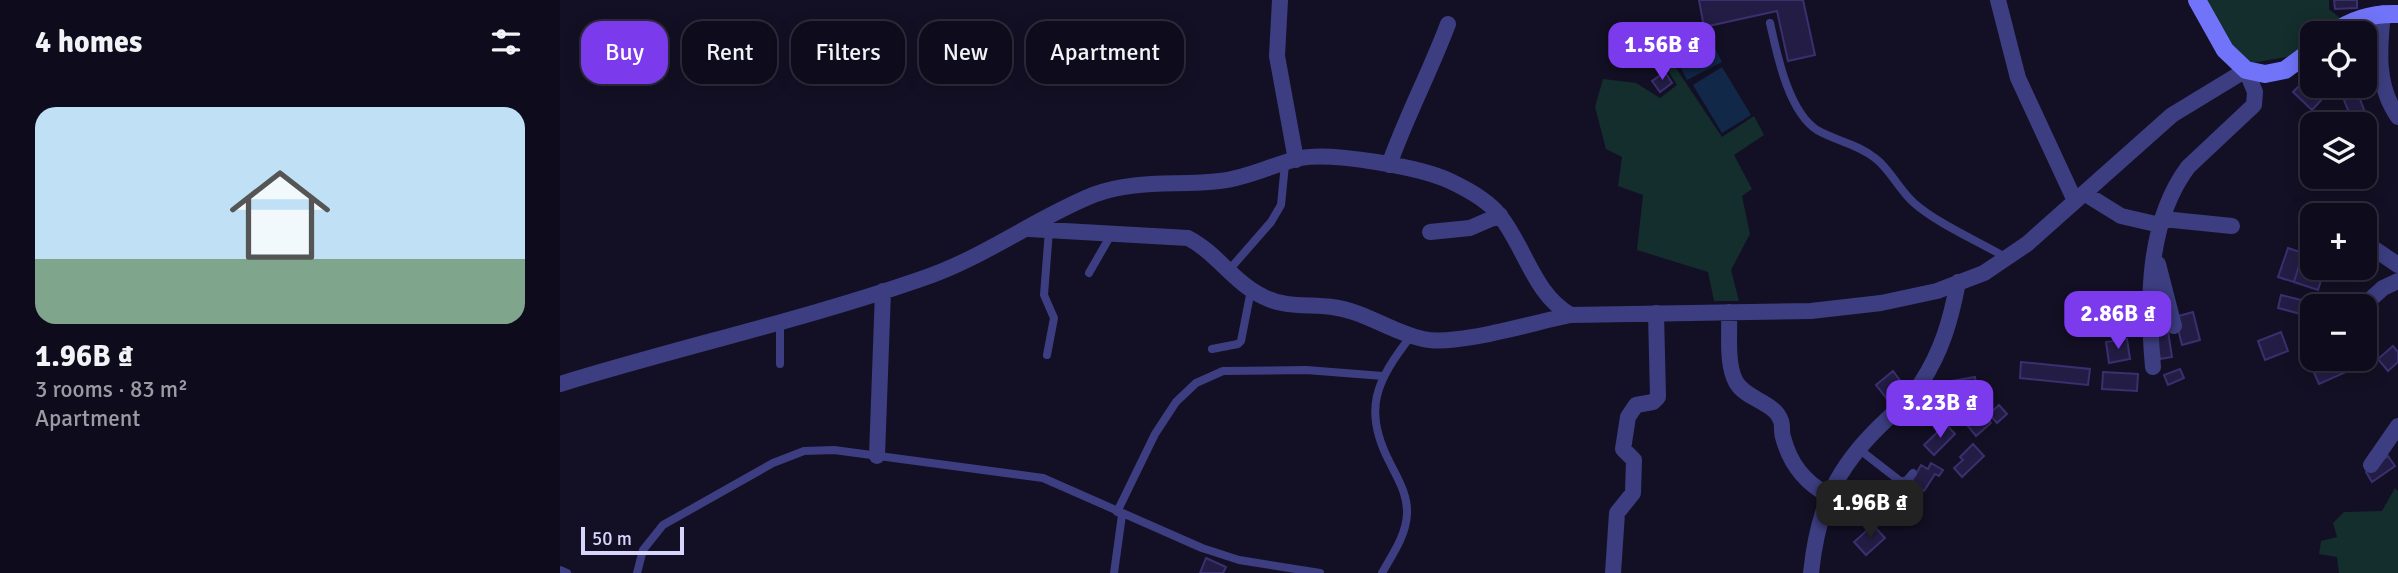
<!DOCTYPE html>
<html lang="en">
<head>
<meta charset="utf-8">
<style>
  body { margin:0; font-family:Signika,sans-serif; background:#171525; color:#f1f3f6; height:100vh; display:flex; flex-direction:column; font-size:26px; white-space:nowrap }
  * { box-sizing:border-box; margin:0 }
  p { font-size:23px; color:#9b9ba3 }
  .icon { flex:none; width:38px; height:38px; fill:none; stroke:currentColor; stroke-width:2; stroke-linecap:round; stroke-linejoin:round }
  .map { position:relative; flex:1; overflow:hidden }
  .drawer { display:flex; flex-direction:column; background:#0e0c1c; width:560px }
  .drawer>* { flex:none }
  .banner { position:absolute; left:21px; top:21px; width:665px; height:63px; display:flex; gap:14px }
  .tools { position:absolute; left:1740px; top:21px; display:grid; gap:14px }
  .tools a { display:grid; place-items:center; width:77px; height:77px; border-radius:14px; background:#0e0c1c; box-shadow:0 4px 18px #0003,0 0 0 2px #2e2c3b; font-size:35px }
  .scale { position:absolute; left:21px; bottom:18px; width:103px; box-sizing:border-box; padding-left:7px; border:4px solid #d8d5fd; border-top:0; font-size:19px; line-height:24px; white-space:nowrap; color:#d8d5fd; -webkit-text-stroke:5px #131025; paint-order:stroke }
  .price { position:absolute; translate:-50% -60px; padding:0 16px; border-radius:14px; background:#7c3aed; color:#fff; font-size:23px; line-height:46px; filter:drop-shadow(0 2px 4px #0008) }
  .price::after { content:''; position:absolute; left:50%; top:42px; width:21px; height:16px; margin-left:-10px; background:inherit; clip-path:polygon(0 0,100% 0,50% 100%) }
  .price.on { background:#222; color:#fff }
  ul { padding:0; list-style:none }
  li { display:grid; align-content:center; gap:14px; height:371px; padding:0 35px }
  li span { display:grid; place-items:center; height:217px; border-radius:21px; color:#555 }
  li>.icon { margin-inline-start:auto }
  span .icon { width:126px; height:126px; fill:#fffc; stroke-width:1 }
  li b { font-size:30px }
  h2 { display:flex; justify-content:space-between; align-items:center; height:84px; padding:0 35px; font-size:30px }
  .tag { padding:0 24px; border-radius:21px; background:#0e0c1c; box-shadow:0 4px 18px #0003,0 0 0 2px #2e2c3b; font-size:24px; line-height:63px }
  .tag.on { background:#7c3aed; color:#fff }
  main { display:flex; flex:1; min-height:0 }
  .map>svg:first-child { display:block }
  .green { fill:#132e2c }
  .water { fill:#112848 }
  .building { fill:#231d45; stroke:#3a306f; stroke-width:2 }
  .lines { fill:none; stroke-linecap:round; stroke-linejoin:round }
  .lane { stroke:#3d3e81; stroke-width:8 }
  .street { stroke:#3d3e81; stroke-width:16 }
  .secondary { stroke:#7174f8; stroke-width:18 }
</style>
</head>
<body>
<main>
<section class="drawer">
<h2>4 homes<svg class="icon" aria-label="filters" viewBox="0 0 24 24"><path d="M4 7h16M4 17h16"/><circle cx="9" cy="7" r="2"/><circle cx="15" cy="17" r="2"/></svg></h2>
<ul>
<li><span style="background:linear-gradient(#bfe0f5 70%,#7fa58c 0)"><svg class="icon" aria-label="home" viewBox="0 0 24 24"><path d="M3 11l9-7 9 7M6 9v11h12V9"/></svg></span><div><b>1.96B ₫</b><p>3 rooms · 83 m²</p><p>Apartment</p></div></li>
</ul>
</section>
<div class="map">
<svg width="1838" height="573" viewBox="0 0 1838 573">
  <rect width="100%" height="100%" fill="#131025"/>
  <path class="green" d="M1646,0H1769V9L1780,18L1761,33H1752V41L1732,56L1691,63L1673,47Z
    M1114,65L1162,137L1194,116L1204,135L1174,155L1192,189L1182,196L1190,234L1171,270L1179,301H1154L1148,272L1077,250L1083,195L1058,186L1062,157L1046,149L1035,107L1043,79L1076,83L1100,98L1117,85L1108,71Z
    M1835,488L1838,491V573H1779L1777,557L1759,554L1761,541L1777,537L1773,523L1784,512L1822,511Z"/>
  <path class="water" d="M1152,42L1162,62L1127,80L1117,60Z
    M1162,67L1191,115L1162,133L1133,85Z"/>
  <path class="building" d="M1139,0H1243L1255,55L1228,61L1217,11L1144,27Z
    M1774,0H1797V8L1775,9Z
    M1105,72L1112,83L1100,92L1092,81Z
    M1748,77L1752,86H1757L1766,95L1752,110L1733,92Z
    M1798,94L1806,115L1792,120L1784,100Z
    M1728,248L1743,253L1734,282L1718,277Z
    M1739,266L1763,274L1758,290L1734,282Z
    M1721,295L1765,306H1752V317L1718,308Z
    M1633,312L1640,340L1622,345L1615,317Z
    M1607,325L1612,357L1600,359L1595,327Z
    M1721,332L1728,351L1705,360L1698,341Z
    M1567,339L1570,359L1549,363L1546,342Z
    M1833,346L1838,352V362L1828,371L1818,359Z
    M1772,359H1791L1795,368L1759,384L1752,368Z
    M1461,362L1530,369L1528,385L1460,378Z
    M1620,369L1624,378L1608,385L1604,375Z
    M1333,371L1348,391L1331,404L1316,385Z
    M1543,372L1578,374L1577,391L1542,389Z
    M1415,377L1417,391L1393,394L1391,381Z
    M1439,405L1447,414L1437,423L1429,414Z
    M1421,412L1431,423L1416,436L1407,425Z
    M1386,424L1395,434L1374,455L1364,445Z
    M1413,444L1424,456L1402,477L1394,468L1403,460L1400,457Z
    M1828,456L1835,466L1812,482L1806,472Z
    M1371,463L1383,470L1379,476L1375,474L1364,491L1351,483L1361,465L1368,469Z
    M1313,525L1325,538L1306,555L1294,542Z
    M646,558L666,567L663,573H640Z"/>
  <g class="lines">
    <path class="lane" d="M1210,23C1217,54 1228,111 1257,130C1276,141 1298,144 1315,158C1330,169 1339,190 1354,203C1378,224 1418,241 1447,258
      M669,270L711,222L721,205L725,164
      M529,273L552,233
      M652,349L678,344L681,341L691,290
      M487,355L494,318L484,295L489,230
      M220,364V320
      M1300,450L1340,481H1346L1353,473
      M557,512L595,434L616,402L636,383L663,371L746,370L823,376
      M0,570L7,573
      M77,573L83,550L103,525L213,463L244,451L274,450L483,478L642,548L679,560L760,573
      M554,573L562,515
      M822,573C832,555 846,536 847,514C848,495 838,479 830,463C802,410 816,381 851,336"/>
    <path class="street" d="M720,0L717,56L736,160
      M1438,0L1458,78L1515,201
      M1823,13C1819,51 1816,85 1838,117
      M829,165C846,117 870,72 888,24
      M1524,193L1561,216L1600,225
      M1603,219L1672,226
      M469,229L628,238C657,253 674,283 704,297C725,308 749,304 772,307C805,311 831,332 863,339C896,347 974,322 1011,315
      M870,232L910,228L940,215
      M1804,242L1838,265
      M1598,264L1614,326
      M1803,306L1823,288L1838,281
      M1169,312C1170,333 1166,364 1176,382C1185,399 1215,402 1221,421C1223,426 1221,432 1223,437C1230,464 1244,482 1268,495
      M1751,327L1752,326
      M1361,383C1376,399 1388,422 1412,413
      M0,384C120,347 243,320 361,279C422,259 474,219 533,195C574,179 617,186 660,181C689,178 713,164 741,158C773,152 860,167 890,181C907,189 928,200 940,216C965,247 974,295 1011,315L1251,311L1321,303L1377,291L1424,273L1467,244L1612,115L1686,70L1695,92L1694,105L1628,167C1587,222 1587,302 1593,367
      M317,456L323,291
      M1811,465L1838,426
      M1053,573L1057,513L1073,493L1074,460L1063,449L1068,417L1076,405L1093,402L1098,397L1096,313
      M1251,573C1257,516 1271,476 1313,433C1329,416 1348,402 1361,383C1382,351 1391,319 1398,282"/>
    <path class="secondary" d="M1637,0L1665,50L1686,70L1705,74L1725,70L1752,50
      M1773,33C1792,19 1814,13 1838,14"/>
  </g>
</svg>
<div class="tools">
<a><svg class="icon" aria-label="locate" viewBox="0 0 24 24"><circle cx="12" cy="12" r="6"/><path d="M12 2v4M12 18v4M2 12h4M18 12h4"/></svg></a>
<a><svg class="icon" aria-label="layers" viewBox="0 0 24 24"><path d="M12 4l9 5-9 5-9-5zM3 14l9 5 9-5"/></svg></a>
<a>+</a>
<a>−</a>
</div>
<div class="scale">50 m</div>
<b class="price" style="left:1102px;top:82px">1.56B ₫</b>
<b class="price" style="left:1558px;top:351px">2.86B ₫</b>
<b class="price" style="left:1380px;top:440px">3.23B ₫</b>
<b class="price on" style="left:1310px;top:540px">1.96B ₫</b>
<div class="banner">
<a class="tag on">Buy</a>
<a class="tag">Rent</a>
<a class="tag">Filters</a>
<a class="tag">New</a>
<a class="tag">Apartment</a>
</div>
</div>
</main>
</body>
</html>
